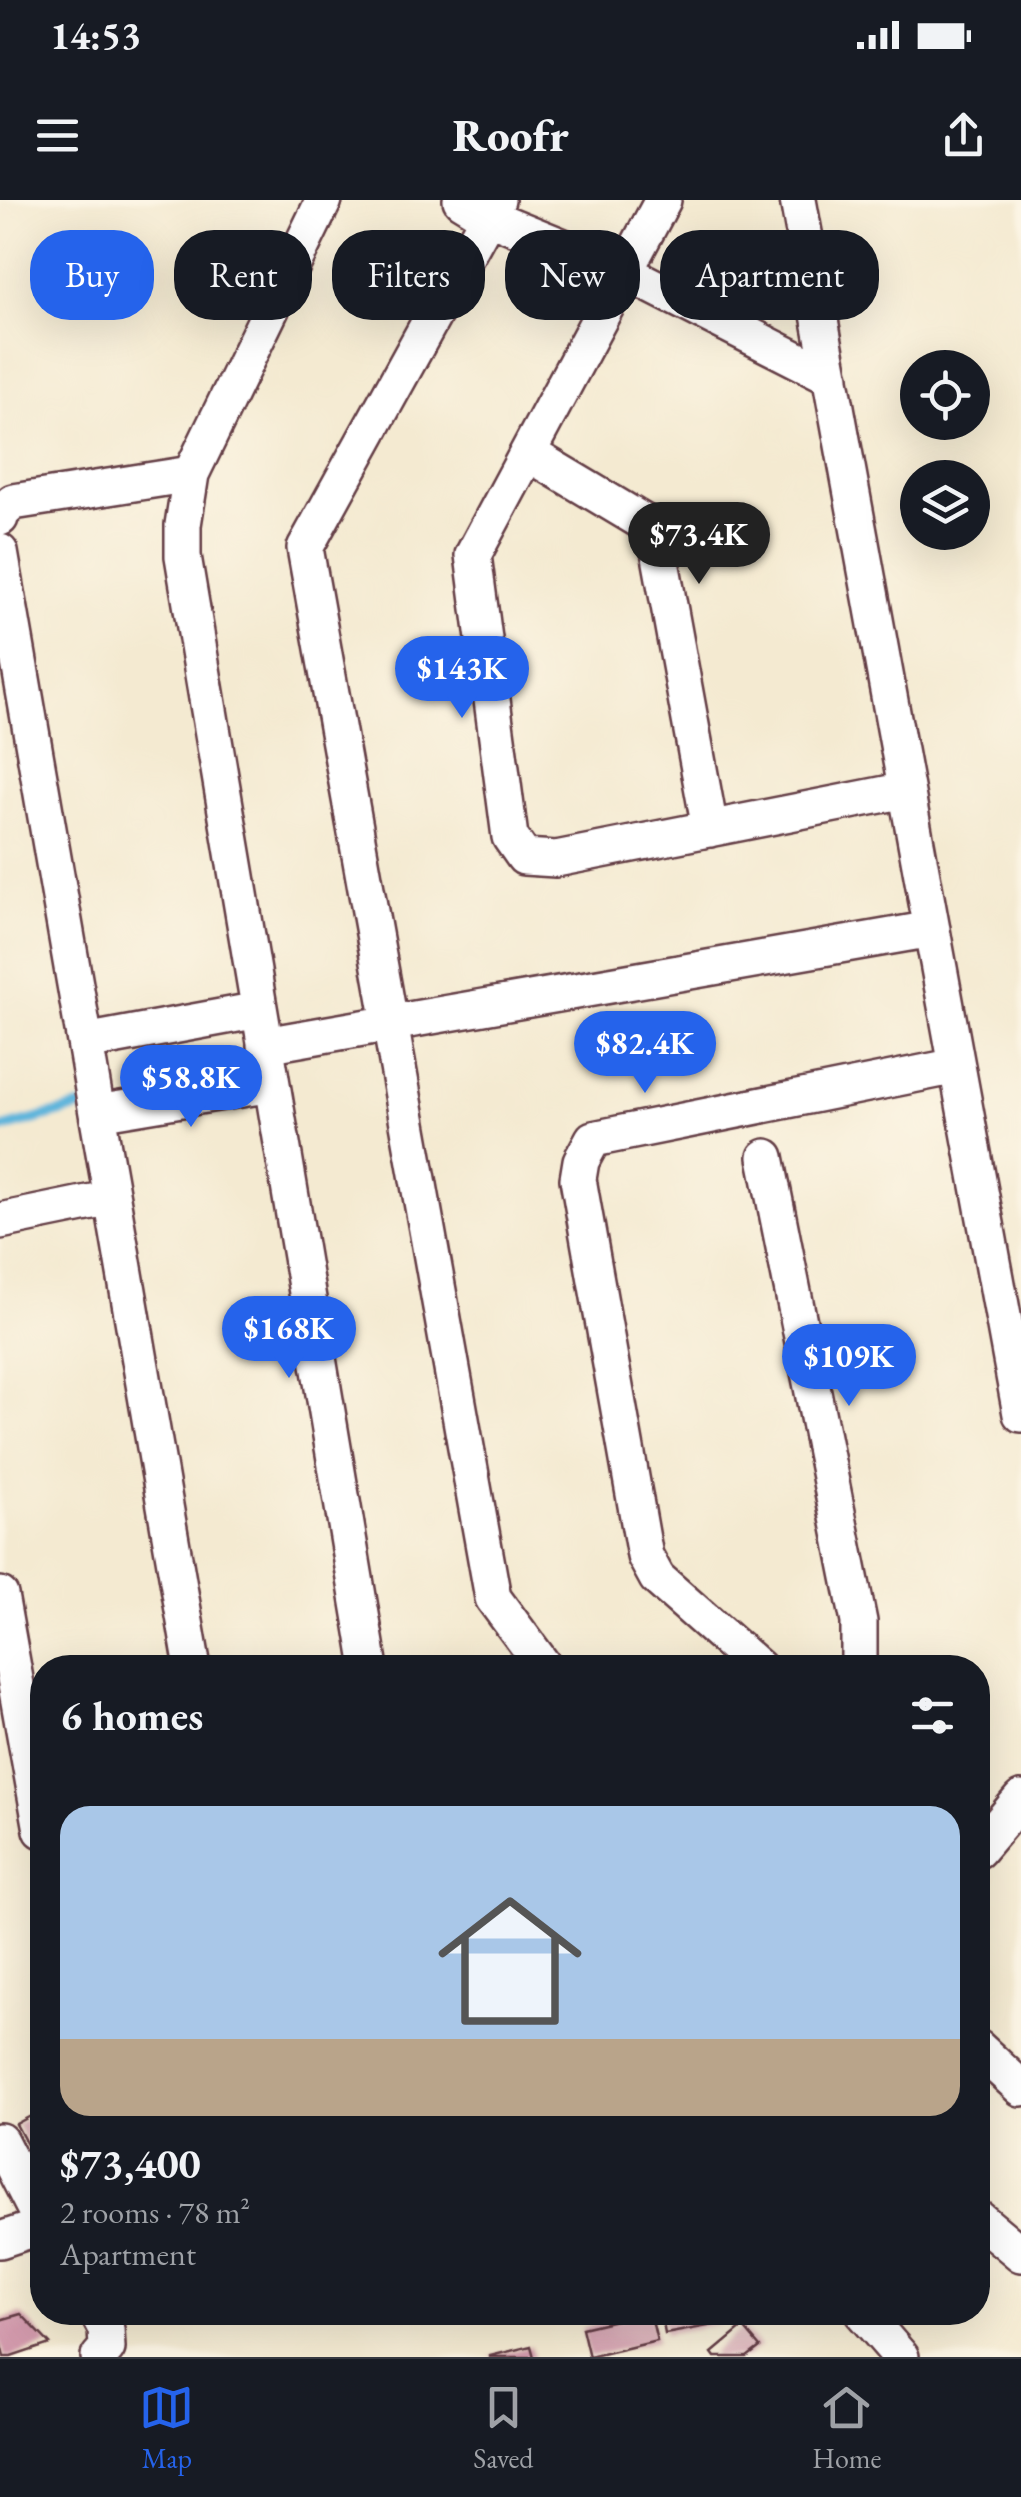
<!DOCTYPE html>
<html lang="en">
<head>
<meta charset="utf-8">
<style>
  body { margin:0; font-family:"EB Garamond",serif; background:#242831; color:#f1f3f6; height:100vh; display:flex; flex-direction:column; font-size:38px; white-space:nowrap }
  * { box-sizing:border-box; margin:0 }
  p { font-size:32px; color:#9ea1a6 }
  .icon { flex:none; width:55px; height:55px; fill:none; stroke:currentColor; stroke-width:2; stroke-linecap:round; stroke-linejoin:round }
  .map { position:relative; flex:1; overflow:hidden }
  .sheet { position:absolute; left:30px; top:1455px; width:960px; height:670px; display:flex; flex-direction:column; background:#171b24; border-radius:40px; box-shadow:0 10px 40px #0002 }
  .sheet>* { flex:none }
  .hud { position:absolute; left:30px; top:30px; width:962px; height:90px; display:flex; gap:20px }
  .controls { position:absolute; left:900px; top:150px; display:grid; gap:20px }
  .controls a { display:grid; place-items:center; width:90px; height:90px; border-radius:50%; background:#171b24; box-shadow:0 10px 40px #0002; font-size:50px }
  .price { position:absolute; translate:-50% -85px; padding:0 22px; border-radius:35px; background:#2563eb; color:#fff; font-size:32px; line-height:65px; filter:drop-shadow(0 2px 5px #0008) }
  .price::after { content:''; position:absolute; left:50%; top:60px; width:30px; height:22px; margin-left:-15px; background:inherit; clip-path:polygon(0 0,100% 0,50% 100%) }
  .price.active { background:#222; color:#fff }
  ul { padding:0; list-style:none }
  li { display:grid; align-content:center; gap:20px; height:530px; padding:0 30px }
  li+li { border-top:2px solid #363941 }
  li span { display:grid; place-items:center; height:310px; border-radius:30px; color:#555 }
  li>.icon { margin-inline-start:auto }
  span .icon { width:180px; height:180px; fill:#fffc; stroke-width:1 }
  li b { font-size:42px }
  h2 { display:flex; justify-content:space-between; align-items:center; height:120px; padding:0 30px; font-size:42px }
  .chip { padding:0 35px; border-radius:40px; background:#171b24; box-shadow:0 10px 40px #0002; font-size:35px; line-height:90px }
  .chip.active { background:#2563eb; color:#fff }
  .status { display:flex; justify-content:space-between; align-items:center; height:70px; padding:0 50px; background:#171b24; direction:ltr }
  .status svg { height:28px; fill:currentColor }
  header { display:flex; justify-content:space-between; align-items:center; height:130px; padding:0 30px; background:#171b24; font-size:45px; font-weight:800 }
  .dock { display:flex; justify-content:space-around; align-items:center; height:140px; border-top:2px solid #363941; background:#171b24; font-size:28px; color:#9ea1a6 }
  .dock a { display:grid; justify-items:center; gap:5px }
  .dock .active { color:#2563eb }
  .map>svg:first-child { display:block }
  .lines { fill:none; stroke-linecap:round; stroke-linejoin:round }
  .stream { stroke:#5eb5db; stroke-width:10 }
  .building { fill:#d098aa }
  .street-casing { stroke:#643d44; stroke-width:40 }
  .street { stroke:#fff; stroke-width:35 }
</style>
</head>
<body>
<div class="status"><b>14:53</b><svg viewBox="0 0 49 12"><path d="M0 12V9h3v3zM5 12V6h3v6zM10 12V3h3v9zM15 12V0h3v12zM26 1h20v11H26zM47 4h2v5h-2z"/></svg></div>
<header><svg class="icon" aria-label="menu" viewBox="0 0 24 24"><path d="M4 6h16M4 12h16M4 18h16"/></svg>Roofr<svg class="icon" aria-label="share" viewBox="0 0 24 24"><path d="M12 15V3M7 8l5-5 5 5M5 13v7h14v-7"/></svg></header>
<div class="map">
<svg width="1021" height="2157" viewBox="0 0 1021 2157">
  <rect width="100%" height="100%" fill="#fcf5e5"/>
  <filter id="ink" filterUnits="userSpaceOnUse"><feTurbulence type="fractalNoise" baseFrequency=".01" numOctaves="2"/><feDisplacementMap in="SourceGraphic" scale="20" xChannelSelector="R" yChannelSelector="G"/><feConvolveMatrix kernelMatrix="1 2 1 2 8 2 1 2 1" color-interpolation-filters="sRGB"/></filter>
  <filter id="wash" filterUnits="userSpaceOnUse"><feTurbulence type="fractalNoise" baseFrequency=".0048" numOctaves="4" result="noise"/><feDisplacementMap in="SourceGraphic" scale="40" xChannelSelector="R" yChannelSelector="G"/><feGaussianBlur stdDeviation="2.25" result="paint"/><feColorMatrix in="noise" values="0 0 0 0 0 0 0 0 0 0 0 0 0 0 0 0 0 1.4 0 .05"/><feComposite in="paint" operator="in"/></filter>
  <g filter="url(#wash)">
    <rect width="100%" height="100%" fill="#f4ead1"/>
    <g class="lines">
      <path class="stream" d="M0,929L80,907"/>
    </g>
    <g id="blocks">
      <path class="building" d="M42,1910V1973L16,1924Z
        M650,2112L657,2141L589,2157L582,2128Z
        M661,2112H716L719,2124L665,2134Z
        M21,2114L50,2144L11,2157H4L0,2141V2120Z
        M743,2127L760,2147L747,2157H715L712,2153Z
        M531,2146L534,2157H490V2156Z"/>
    </g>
  </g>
  <g filter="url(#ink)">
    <use href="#blocks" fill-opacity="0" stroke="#643d44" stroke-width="2.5"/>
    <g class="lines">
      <g class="street-casing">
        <path id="street" d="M461,0L487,16L625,72L831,177
          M497,0L305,348L493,1398L545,1468
          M663,0L473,355L510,637L524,657L556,659L906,590
          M798,0L957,866
          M528,253L655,329L710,629
          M0,318L1,313L13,302L191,274
          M0,352L85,842L259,810
          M85,842L97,913L272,884L183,356V325L191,274L324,0
          M265,845L932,729
          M272,884L370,1468
          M766,957L859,1422V1468
          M112,998L193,1468
          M0,1021L112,998L97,913
          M0,1395L42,1630
          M759,1468L657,1378L645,1356L578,979L581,961L593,939L957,866L1021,1214
          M978,1650L1021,1599
          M978,1848L1021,1888
          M0,1941L42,2023
          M978,2018L1021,2054
          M0,2040L42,2026
          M97,2112L106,2129L107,2148L99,2157
          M862,2112L901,2157"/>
      </g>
      <use href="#street" class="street"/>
    </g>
  </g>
</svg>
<div class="controls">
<a><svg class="icon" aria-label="locate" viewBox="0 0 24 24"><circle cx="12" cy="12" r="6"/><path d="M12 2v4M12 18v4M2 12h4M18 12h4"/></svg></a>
<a><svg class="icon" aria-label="layers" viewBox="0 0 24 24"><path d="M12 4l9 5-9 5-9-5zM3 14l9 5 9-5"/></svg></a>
</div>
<b class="price active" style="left:699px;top:387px">$73.4K</b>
<b class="price" style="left:462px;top:521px">$143K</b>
<b class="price" style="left:645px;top:896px">$82.4K</b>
<b class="price" style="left:191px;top:930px">$58.8K</b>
<b class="price" style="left:289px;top:1181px">$168K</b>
<b class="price" style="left:849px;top:1209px">$109K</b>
<div class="hud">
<a class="chip active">Buy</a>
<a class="chip">Rent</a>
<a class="chip">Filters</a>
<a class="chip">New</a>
<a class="chip">Apartment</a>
</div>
<section class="sheet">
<h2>6 homes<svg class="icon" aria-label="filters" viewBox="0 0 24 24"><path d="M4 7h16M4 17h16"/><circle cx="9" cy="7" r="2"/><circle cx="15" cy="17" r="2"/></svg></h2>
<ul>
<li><span style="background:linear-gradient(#a9c7e8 75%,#b9a48a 0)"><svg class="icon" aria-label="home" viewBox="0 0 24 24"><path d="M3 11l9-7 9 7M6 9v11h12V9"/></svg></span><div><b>$73,400</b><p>2 rooms · 78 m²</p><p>Apartment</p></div></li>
</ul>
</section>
</div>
<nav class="dock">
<a class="active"><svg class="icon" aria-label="map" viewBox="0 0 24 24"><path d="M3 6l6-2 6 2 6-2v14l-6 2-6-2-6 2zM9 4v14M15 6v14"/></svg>Map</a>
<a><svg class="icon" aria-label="saved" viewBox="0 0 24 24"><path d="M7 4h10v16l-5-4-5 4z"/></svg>Saved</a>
<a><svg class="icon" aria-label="home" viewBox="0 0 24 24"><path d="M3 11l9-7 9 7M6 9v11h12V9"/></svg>Home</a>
</nav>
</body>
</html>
